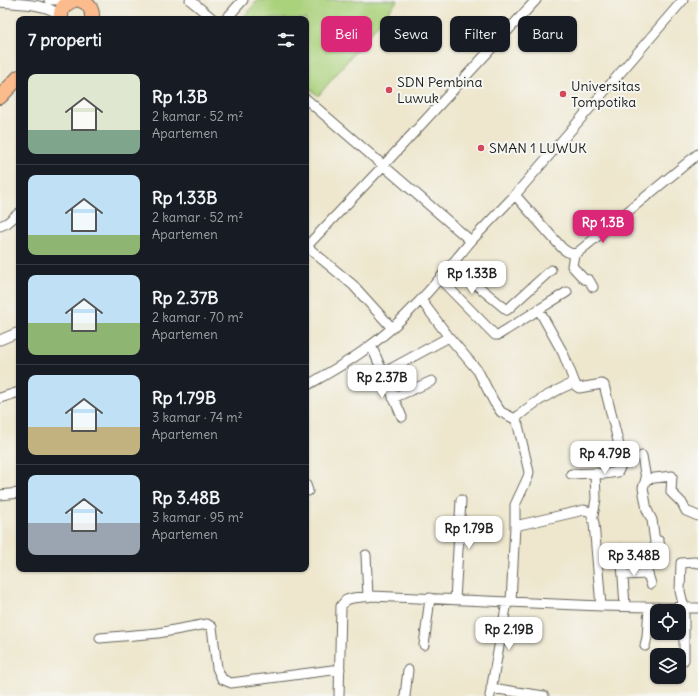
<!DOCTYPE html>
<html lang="id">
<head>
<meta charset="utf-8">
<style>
  body { margin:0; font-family:Delius,sans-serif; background:#242831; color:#f1f3f6; height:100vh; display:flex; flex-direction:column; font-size:15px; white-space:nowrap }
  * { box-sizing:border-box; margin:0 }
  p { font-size:13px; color:#9ea1a6 }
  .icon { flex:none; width:22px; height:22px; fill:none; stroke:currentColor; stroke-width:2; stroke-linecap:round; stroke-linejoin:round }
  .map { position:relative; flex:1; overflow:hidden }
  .drawer { position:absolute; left:16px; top:16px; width:293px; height:556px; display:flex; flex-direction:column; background:#171b24; border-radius:8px; box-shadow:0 1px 3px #0004 }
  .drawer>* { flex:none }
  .guide { position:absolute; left:321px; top:16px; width:317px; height:36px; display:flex; gap:8px }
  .tools { position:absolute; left:650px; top:604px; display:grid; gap:8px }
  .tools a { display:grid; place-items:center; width:36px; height:36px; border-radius:8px; background:#171b24; box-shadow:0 1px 3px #0004; font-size:20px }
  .price { position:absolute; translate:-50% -34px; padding:0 9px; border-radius:8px; background:#fff; color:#222; font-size:13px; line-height:26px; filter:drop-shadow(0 1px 2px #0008) }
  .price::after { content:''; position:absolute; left:50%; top:24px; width:12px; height:9px; margin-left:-6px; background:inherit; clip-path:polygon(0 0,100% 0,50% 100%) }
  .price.active { background:#db2777; color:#fff }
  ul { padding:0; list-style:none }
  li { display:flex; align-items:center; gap:12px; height:100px; padding:0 12px }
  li+li { border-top:1px solid #363941 }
  li span { display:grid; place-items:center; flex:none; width:112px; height:80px; border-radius:8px; color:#555 }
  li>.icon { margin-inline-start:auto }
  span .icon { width:48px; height:48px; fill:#fffc; stroke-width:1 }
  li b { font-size:17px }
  h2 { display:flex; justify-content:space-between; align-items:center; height:48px; padding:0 12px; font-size:17px }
  .chip { padding:0 14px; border-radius:8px; background:#171b24; box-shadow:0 1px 3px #0004; font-size:14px; line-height:36px }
  .chip.active { background:#db2777; color:#fff }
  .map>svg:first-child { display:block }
  .green { fill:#aad17b; stroke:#63764c }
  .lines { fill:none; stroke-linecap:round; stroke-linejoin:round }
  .minor-casing { stroke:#66635a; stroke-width:11 }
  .highway-casing { stroke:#66635a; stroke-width:16 }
  .minor { stroke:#fff; stroke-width:9 }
  .highway { stroke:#fbbb8c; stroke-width:14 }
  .poi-dot { fill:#d1495b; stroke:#f6f6f2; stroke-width:1.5 }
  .labels { text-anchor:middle; stroke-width:4; stroke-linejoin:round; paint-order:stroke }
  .poi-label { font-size:14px; fill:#1c1c1c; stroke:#f6f6f2; text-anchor:start }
</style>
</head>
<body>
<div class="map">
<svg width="698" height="696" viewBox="0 0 698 696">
  <rect width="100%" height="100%" fill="#f6f6f2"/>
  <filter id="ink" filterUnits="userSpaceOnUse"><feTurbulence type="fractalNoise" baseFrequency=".025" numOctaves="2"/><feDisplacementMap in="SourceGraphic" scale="8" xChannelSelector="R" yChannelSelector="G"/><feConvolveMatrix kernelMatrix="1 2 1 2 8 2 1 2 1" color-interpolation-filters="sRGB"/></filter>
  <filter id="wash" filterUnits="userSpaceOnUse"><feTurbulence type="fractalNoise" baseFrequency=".012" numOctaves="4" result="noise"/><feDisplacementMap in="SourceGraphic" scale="16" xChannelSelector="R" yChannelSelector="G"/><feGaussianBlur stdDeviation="0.9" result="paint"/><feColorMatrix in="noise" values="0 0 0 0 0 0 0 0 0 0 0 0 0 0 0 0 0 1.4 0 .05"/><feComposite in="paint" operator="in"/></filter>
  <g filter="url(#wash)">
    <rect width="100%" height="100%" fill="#eee7ce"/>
    <path class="green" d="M258,0H398L318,96L306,85V19H242Z"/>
  </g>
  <g filter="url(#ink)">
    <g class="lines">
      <g class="minor-casing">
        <path id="minor" d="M49,0H71
          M190,0L213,19
          M0,2C19,4 47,3 61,16
          M226,19L243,0
          M306,99L471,241L515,195L683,0
          M515,195L562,248C567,252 571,255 577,253L698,154
          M0,226L7,223L19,213
          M306,246L353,285L392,328
          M306,247L383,166L536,0
          M574,254L572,266L584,279L589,280L593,287
          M452,265L507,310L551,270
          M440,279L495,335H498L567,292
          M539,310L563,353L576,386L579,388L602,384L604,385L623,461L618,472L604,474L595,473
          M449,337L478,371L494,402L501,412L515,419L518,425L529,472L528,477L515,505V526
          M0,340L19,332
          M371,345L383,373L449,337L421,300
          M383,373L402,417
          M306,386C325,375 345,364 363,351C406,321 439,280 471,241
          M0,398L19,392
          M393,398L432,381
          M515,419C532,403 552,392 573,383
          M642,456L646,479L643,488L647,510L652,520L655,542L659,541L661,558
          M571,474L595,473L596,499L593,516
          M646,479L672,476L671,492L682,503L686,511L698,516
          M306,485L308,491
          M0,495L19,493
          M621,549L625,606
          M366,555L368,597
          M623,575L648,574L651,584
          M455,600L461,500
          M511,602L515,526L584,510L591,512L594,523L601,606
          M100,638L158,633L207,624L212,627L217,668L222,679L231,683L340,669
          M424,645L430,598
          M645,646L647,637L649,607
          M684,660V608L680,591L681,563L695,562L698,563
          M491,688L544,696
          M339,696L341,606L346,600L353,598L371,596L601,606L698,608
          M405,696L408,670
          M490,696L507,602"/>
      </g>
      <g class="highway-casing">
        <path id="highway" d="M79,0C88,2 93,9 92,19
          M61,19C60,9 65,3 74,0
          M0,97L19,77"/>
      </g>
      <use href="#minor" class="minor"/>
      <use href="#highway" class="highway"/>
    </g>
  </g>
  <g class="poi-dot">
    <circle cx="389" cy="90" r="4"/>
    <circle cx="563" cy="94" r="4"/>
    <circle cx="481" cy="148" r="4"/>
  </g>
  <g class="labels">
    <g class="poi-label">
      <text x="397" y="87">SDN Pembina<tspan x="397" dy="16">Luwuk</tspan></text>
      <text x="571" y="91">Universitas<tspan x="571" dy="16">Tompotika</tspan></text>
      <text x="489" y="153">SMAN 1 LUWUK</text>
    </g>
  </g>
</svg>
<div class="tools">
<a><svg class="icon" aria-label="locate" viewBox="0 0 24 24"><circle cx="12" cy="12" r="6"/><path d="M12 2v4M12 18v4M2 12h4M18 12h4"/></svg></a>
<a><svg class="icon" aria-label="layers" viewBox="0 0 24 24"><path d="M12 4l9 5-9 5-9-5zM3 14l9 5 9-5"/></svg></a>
</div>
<b class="price active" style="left:603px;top:244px">Rp 1.3B</b>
<b class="price" style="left:472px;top:295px">Rp 1.33B</b>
<b class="price" style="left:382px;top:399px">Rp 2.37B</b>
<b class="price" style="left:605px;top:475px">Rp 4.79B</b>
<b class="price" style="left:469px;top:550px">Rp 1.79B</b>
<b class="price" style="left:634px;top:577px">Rp 3.48B</b>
<b class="price" style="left:509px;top:651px">Rp 2.19B</b>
<div class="guide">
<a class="chip active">Beli</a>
<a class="chip">Sewa</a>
<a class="chip">Filter</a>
<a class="chip">Baru</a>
</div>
<section class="drawer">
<h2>7 properti<svg class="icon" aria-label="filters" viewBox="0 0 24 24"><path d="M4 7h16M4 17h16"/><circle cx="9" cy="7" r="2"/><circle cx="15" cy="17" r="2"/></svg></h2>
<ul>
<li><span style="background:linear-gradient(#dfe7d0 70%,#7fa58c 0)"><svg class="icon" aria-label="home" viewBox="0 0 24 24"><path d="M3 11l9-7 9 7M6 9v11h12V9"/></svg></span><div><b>Rp 1.3B</b><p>2 kamar · 52 m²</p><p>Apartemen</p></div></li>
<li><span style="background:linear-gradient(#bfe0f5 75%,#8fb573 0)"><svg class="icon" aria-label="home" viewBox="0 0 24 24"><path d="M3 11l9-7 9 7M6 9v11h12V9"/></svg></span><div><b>Rp 1.33B</b><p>2 kamar · 52 m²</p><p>Apartemen</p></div></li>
<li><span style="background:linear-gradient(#bfe0f5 60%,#8fb573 0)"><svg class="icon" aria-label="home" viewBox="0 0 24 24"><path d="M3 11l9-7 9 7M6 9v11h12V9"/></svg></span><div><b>Rp 2.37B</b><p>2 kamar · 70 m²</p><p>Apartemen</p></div></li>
<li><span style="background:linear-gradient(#bfe0f5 65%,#c2b280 0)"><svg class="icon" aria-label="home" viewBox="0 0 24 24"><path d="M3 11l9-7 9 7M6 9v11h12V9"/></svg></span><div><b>Rp 1.79B</b><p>3 kamar · 74 m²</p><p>Apartemen</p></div></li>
<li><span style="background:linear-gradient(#bfe0f5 60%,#9aa5b1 0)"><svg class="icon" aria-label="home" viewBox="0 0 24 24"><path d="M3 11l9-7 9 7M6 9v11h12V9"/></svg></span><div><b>Rp 3.48B</b><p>3 kamar · 95 m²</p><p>Apartemen</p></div></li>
</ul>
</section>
</div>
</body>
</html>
